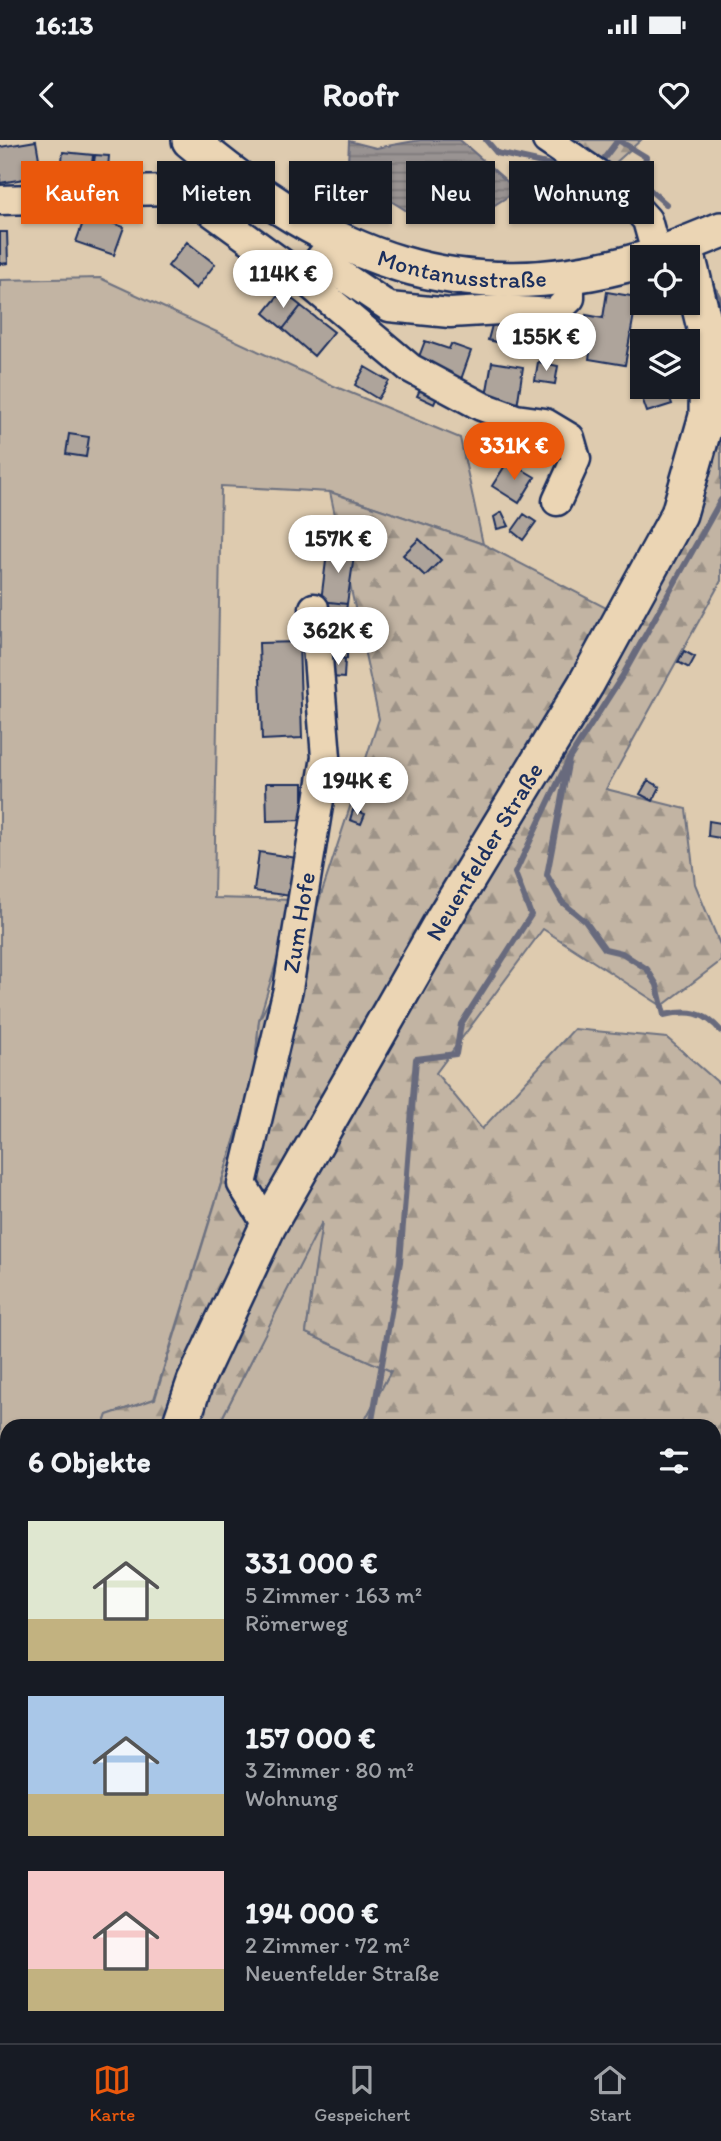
<!DOCTYPE html>
<html lang="de">
<head>
<meta charset="utf-8">
<style>
  body { margin:0; font-family:Itim,sans-serif; background:#242831; color:#f1f3f6; height:100vh; display:flex; flex-direction:column; font-size:26px; white-space:nowrap }
  * { box-sizing:border-box; margin:0 }
  p { font-size:23px; color:#9ea1a6 }
  .icon { flex:none; width:38px; height:38px; fill:none; stroke:currentColor; stroke-width:2; stroke-linecap:round; stroke-linejoin:round }
  .map { position:relative; flex:1; overflow:hidden }
  .drawer { position:absolute; left:0px; top:1279px; width:721px; height:625px; display:flex; flex-direction:column; background:#171b24; border-radius:21px 21px 0 0; box-shadow:0 2px 5px #0004 }
  .drawer>* { flex:none }
  .top-card { position:absolute; left:21px; top:21px; width:679px; height:63px; display:flex; gap:14px }
  .buttons { position:absolute; left:630px; top:105px; display:grid; gap:14px }
  .buttons a { display:grid; place-items:center; width:70px; height:70px; border-radius:0px; background:#171b24; box-shadow:0 2px 5px #0004; font-size:35px }
  .price { position:absolute; translate:-50% -60px; padding:0 16px; border-radius:24px; background:#fff; color:#222; font-size:23px; line-height:46px; filter:drop-shadow(0 2px 4px #0008) }
  .price::after { content:''; position:absolute; left:50%; top:42px; width:21px; height:16px; margin-left:-10px; background:inherit; clip-path:polygon(0 0,100% 0,50% 100%) }
  .price.active { background:#ea580c; color:#fff }
  ul { padding:0; list-style:none }
  li { display:flex; align-items:center; gap:21px; height:175px; padding:0 28px }
  li span { display:grid; place-items:center; flex:none; width:196px; height:140px; border-radius:0px; color:#555 }
  li>.icon { margin-inline-start:auto }
  span .icon { width:84px; height:84px; fill:#fffc; stroke-width:1 }
  li b { font-size:30px }
  h2 { display:flex; justify-content:space-between; align-items:center; height:84px; padding:0 28px; font-size:30px }
  .tag { padding:0 24px; border-radius:0px; background:#171b24; box-shadow:0 2px 5px #0004; font-size:24px; line-height:63px }
  .tag.active { background:#ea580c; color:#fff }
  .status { display:flex; justify-content:space-between; align-items:center; height:49px; padding:0 35px; background:#171b24; direction:ltr }
  .status svg { height:19px; fill:currentColor }
  header { display:flex; justify-content:space-between; align-items:center; height:91px; padding:0 28px; background:#171b24; font-size:32px; font-weight:700 }
  .dock { display:flex; justify-content:space-around; align-items:center; height:98px; border-top:2px solid #363941; background:#171b24; font-size:19px; color:#9ea1a6 }
  .dock a { display:grid; justify-items:center; gap:4px }
  .dock .active { color:#ea580c }
  .map>svg:first-child { display:block }
  .green { fill:#c2b4a3; stroke:#6e7280; stroke-width:2 }
  .forest { fill:url(#forest-firs); stroke:#6e7280; stroke-width:2 }
  .water { fill:url(#water-rules); stroke:#676b7d; stroke-width:2 }
  .lines { fill:none; stroke-linecap:round; stroke-linejoin:round }
  .stream { stroke:#676b7d; stroke-width:6 }
  .building { fill:#aea49b; stroke:#1b2f5e; stroke-width:2 }
  .minor-casing { stroke:#1b2f5e; stroke-width:33 }
  .major-casing { stroke:#1b2f5e; stroke-width:40 }
  .minor { stroke:#ebd5b4; stroke-width:28 }
  .major { stroke:#ebd5b4; stroke-width:35 }
  .labels { text-anchor:middle; stroke-width:5; stroke-linejoin:round; paint-order:stroke }
  .street-label { font-size:24px; fill:#1b2f5e; stroke:#ebd5b4 }
</style>
</head>
<body>
<div class="status"><b>16:13</b><svg viewBox="0 0 49 12"><path d="M0 12V9h3v3zM5 12V6h3v6zM10 12V3h3v9zM15 12V0h3v12zM26 1h20v11H26zM47 4h2v5h-2z"/></svg></div>
<header><svg class="icon" aria-label="back" viewBox="0 0 24 24"><path d="M15 5l-7 7 7 7"/></svg>Roofr<svg class="icon" aria-label="heart" viewBox="0 0 24 24"><path d="M12 20l-8-8c-3-5 5-10 8-4 3-6 11-1 8 4z"/></svg></header>
<div class="map">
<svg width="721" height="1903" viewBox="0 0 721 1903">
  <defs>
    <pattern id="forest-firs" width="22" height="20" patternUnits="userSpaceOnUse" patternTransform="scale(1.75)"><rect width="22" height="20" fill="#c2b4a3"/><path d="M5 1l3.5 6h-7zM16 11l3.5 6h-7z" fill="#9d9388"/></pattern>
    <pattern id="water-rules" width="6" height="5" patternUnits="userSpaceOnUse" patternTransform="scale(1.75)"><rect width="6" height="5" fill="#999392"/><path d="M0 2.5h6" fill="none" stroke="#7c787a"/></pattern>
  </defs>
  <rect width="100%" height="100%" fill="#decbaf"/>
  <filter id="ink" filterUnits="userSpaceOnUse"><feTurbulence type="fractalNoise" baseFrequency=".0143" numOctaves="2"/><feDisplacementMap in="SourceGraphic" scale="14" xChannelSelector="R" yChannelSelector="G"/><feConvolveMatrix kernelMatrix="1 2 1 2 8 2 1 2 1" color-interpolation-filters="sRGB"/></filter>
  <g filter="url(#ink)">
    <path class="green" d="M100,138L329,244L460,298L483,404L330,352L221,346L214,758L295,760L259,880L254,937L154,1259L107,1275L103,1286H7V1615L0,1604V140Z
      M323,1079L306,1193L391,1231L362,1286H218Z
      M0,1627L7,1636V1885L0,1828Z
      M75,1897H239L242,1903H76Z"/>
    <path class="forest" d="M555,0H641L603,34Z
      M721,288V441L606,649L686,669L695,744L721,807V821L662,866L543,789L436,933L482,989L574,889L667,898L721,945V1457H714V1286H362L391,1231L306,1193L322,1082L218,1286H103L107,1275L155,1259L254,937L259,880L315,773L379,579L330,352L483,404L633,482Z
      M714,1810L721,1820V1903H564L561,1897H714Z"/>
    <path class="water" d="M420,0H460L511,45L509,56L477,76L436,79L407,71L353,37L348,23L349,1L376,8Z"/>
    <g class="lines">
      <path class="stream" d="M486,0L497,13L569,29L579,44L588,35
        M618,0L646,17L642,43L666,64
        M599,25L618,0
        M715,151L721,162
        M721,360L623,535L569,619L547,735L562,762L585,781L605,809L622,813L647,829L657,845L664,875C689,870 704,871 721,891
        M371,1286L400,1122L416,919L456,914L461,884L531,775L515,733L569,619
        M471,1897L475,1903"/>
    </g>
    <path class="building" d="M36,1L42,36L0,43V7Z
      M63,12L93,15L90,42L60,39Z
      M95,15L109,16L107,40L92,38Z
      M86,74L124,87L114,115L76,102Z
      M0,92H7L8,123L0,124Z
      M187,102L215,124L196,149L168,126Z
      M282,151L301,166L283,189L264,173Z
      M607,152L637,157L625,225L589,219L592,201L582,200L586,175L603,178Z
      M301,166L334,192L314,216L283,189Z
      M494,178L522,185L517,207L488,200Z
      M425,201L449,209L451,204L471,211L459,245L417,222Z
      M492,222L523,227L517,267L485,262Z
      M538,222L558,226L555,244L535,241Z
      M365,227L389,241L378,259L355,245Z
      M642,232V247H666L672,264L647,272L634,235Z
      M423,243L440,251L434,264L417,256Z
      M69,294L89,297L86,317L66,314Z
      M508,321L535,337L519,363L492,346Z
      M502,372L509,386L497,389L494,377Z
      M524,374L536,382L523,400L512,391Z
      M419,399L441,420L425,436L403,415Z
      M328,405L355,409L347,464L321,461Z
      M321,461L347,464L343,489L324,487Z
      M324,487L347,490V519L330,516Z
      M299,502L302,598L262,600L259,503Z
      M684,511L695,517L689,528L678,522Z
      M331,516L345,519L344,538L331,537Z
      M648,640L660,647L653,661L640,654Z
      M266,643H303V680L267,681Z
      M353,670L365,674L361,684L350,680Z
      M709,681L721,683L720,698L708,696Z
      M259,712L297,718L291,756L254,751Z
      M714,1547H721V1569H714Z
      M721,1721V1751L714,1754V1724Z"/>
    <g class="lines">
      <g class="minor-casing">
        <g id="minor">
          <path d="M547,0L618,48L647,80L657,116"/>
          <path d="M0,60L71,58L125,51L172,50L206,68L304,139L335,100"/>
          <path d="M335,100L334,130L389,167L450,173L500,170L555,173L570,158V137"/>
          <path d="M304,139L410,228L481,266L516,279L545,283L570,298L576,319L557,361"/>
          <path id="s1" d="M268,1086L242,1044L288,849L326,617L314,468"/>
          <path d="M0,1616L7,1625"/>
          <path d="M245,1897L248,1903"/>
        </g>
      </g>
      <g class="major-casing">
        <g id="major">
          <path id="s2" d="M190,0C330,118 460,172 642,120"/>
          <path d="M659,115L721,90"/>
          <path id="s3" d="M180,1286L195,1242L268,1086L444,778L586,544L679,374L707,276L708,200L688,119"/>
          <path d="M67,1897V1903"/>
        </g>
      </g>
      <use href="#minor" class="minor"/>
      <use href="#major" class="major"/>
    </g>
  </g>
  <g class="labels">
    <g class="street-label">
      <text dy="8" stroke="none"><textPath href="#s2" startOffset="308">Montanusstraße</textPath></text>
      <text dy="8" stroke="none"><textPath href="#s3" startOffset="651">Neuenfelder Straße</textPath></text>
      <text dy="8" stroke="none"><textPath href="#s1" startOffset="317">Zum Hofe</textPath></text>
    </g>
  </g>
</svg>
<div class="buttons">
<a><svg class="icon" aria-label="locate" viewBox="0 0 24 24"><circle cx="12" cy="12" r="6"/><path d="M12 2v4M12 18v4M2 12h4M18 12h4"/></svg></a>
<a><svg class="icon" aria-label="layers" viewBox="0 0 24 24"><path d="M12 4l9 5-9 5-9-5zM3 14l9 5 9-5"/></svg></a>
</div>
<b class="price" style="left:283px;top:170px">114K €</b>
<b class="price" style="left:546px;top:233px">155K €</b>
<b class="price active" style="left:514px;top:342px">331K €</b>
<b class="price" style="left:338px;top:435px">157K €</b>
<b class="price" style="left:338px;top:527px">362K €</b>
<b class="price" style="left:357px;top:677px">194K €</b>
<div class="top-card">
<a class="tag active">Kaufen</a>
<a class="tag">Mieten</a>
<a class="tag">Filter</a>
<a class="tag">Neu</a>
<a class="tag">Wohnung</a>
</div>
<section class="drawer">
<h2>6 Objekte<svg class="icon" aria-label="filters" viewBox="0 0 24 24"><path d="M4 7h16M4 17h16"/><circle cx="9" cy="7" r="2"/><circle cx="15" cy="17" r="2"/></svg></h2>
<ul>
<li><span style="background:linear-gradient(#dfe7d0 70%,#c2b280 0)"><svg class="icon" aria-label="home" viewBox="0 0 24 24"><path d="M3 11l9-7 9 7M6 9v11h12V9"/></svg></span><div><b>331 000 €</b><p>5 Zimmer · 163 m²</p><p>Römerweg</p></div></li>
<li><span style="background:linear-gradient(#a9c7e8 70%,#c2b280 0)"><svg class="icon" aria-label="home" viewBox="0 0 24 24"><path d="M3 11l9-7 9 7M6 9v11h12V9"/></svg></span><div><b>157 000 €</b><p>3 Zimmer · 80 m²</p><p>Wohnung</p></div></li>
<li><span style="background:linear-gradient(#f6c9c9 70%,#c2b280 0)"><svg class="icon" aria-label="home" viewBox="0 0 24 24"><path d="M3 11l9-7 9 7M6 9v11h12V9"/></svg></span><div><b>194 000 €</b><p>2 Zimmer · 72 m²</p><p>Neuenfelder Straße</p></div></li>
</ul>
</section>
</div>
<nav class="dock">
<a class="active"><svg class="icon" aria-label="map" viewBox="0 0 24 24"><path d="M3 6l6-2 6 2 6-2v14l-6 2-6-2-6 2zM9 4v14M15 6v14"/></svg>Karte</a>
<a><svg class="icon" aria-label="saved" viewBox="0 0 24 24"><path d="M7 4h10v16l-5-4-5 4z"/></svg>Gespeichert</a>
<a><svg class="icon" aria-label="home" viewBox="0 0 24 24"><path d="M3 11l9-7 9 7M6 9v11h12V9"/></svg>Start</a>
</nav>
</body>
</html>
